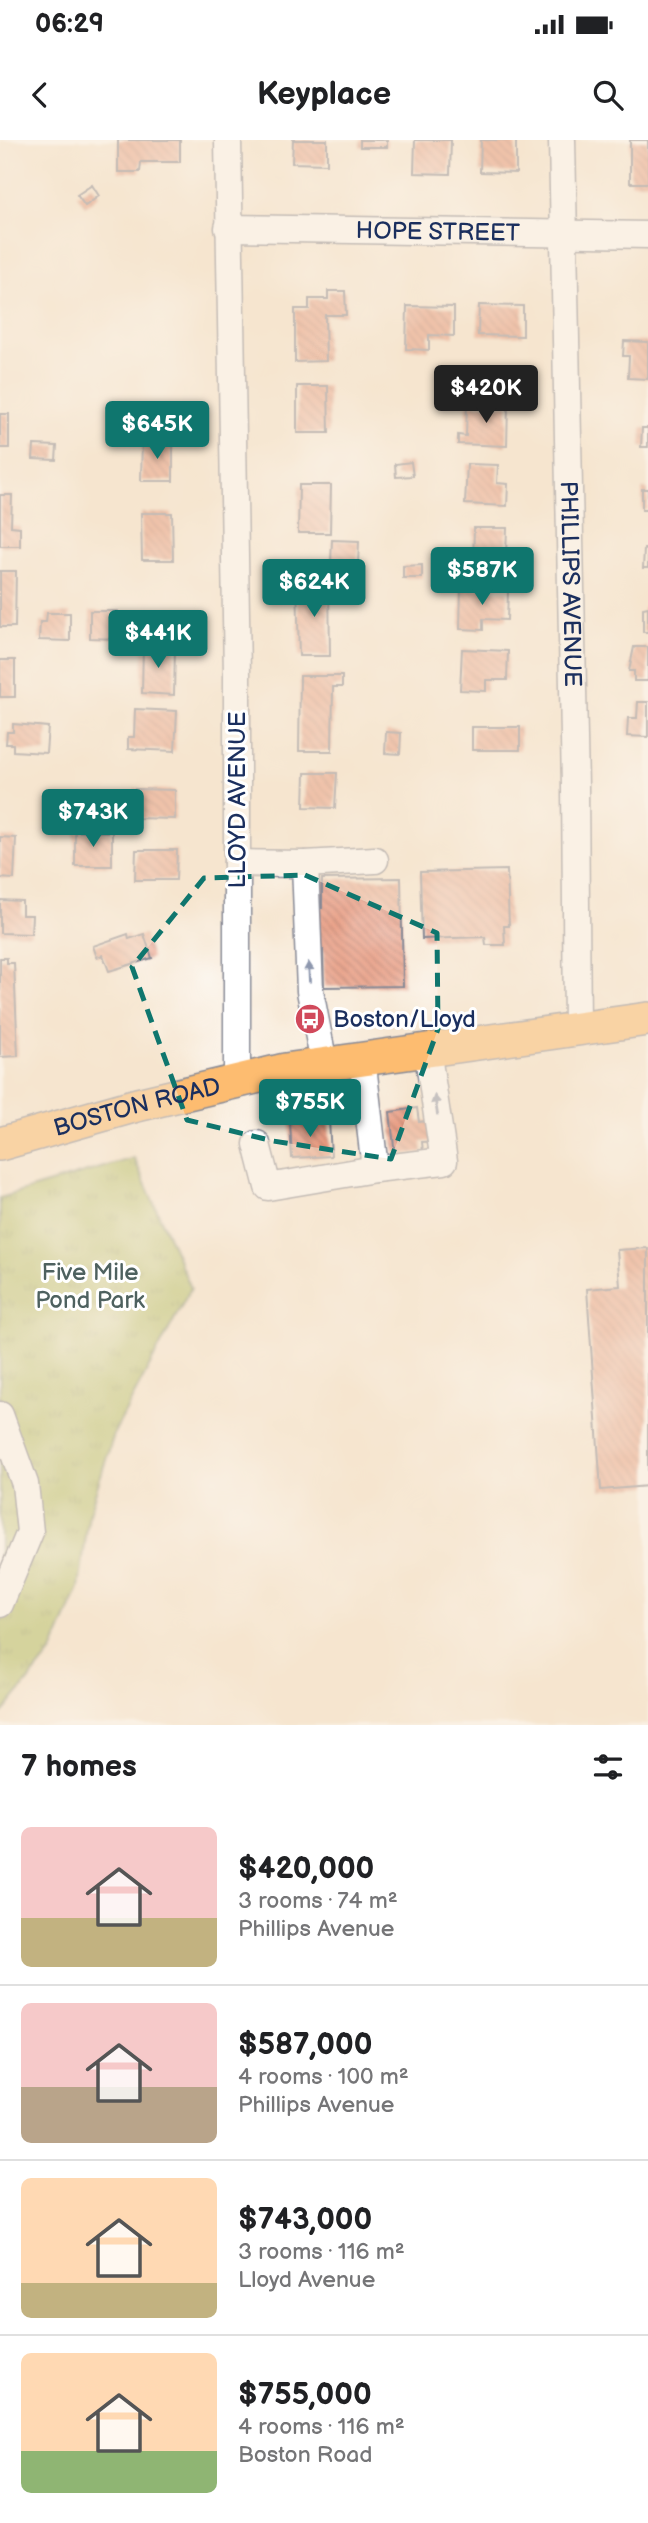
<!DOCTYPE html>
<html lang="en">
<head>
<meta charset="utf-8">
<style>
  body { margin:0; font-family:"Balsamiq Sans",sans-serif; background:#f2f2f2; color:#202124; height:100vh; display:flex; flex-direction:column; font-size:26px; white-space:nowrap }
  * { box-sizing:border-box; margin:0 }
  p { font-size:23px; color:#757577 }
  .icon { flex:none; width:38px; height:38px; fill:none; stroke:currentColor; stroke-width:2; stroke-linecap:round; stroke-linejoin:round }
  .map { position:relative; height:1585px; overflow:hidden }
  .panel { display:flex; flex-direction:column; background:#fff; flex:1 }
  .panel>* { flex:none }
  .price { position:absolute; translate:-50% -60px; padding:0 16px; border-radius:7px; background:#0f766e; color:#fff; font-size:23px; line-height:46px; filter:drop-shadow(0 2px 4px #0008) }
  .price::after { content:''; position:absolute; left:50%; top:42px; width:21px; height:16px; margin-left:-10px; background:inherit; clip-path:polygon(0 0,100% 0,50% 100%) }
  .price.selected { background:#222; color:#fff }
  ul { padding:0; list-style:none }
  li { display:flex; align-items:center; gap:21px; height:175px; padding:0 21px }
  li+li { border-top:2px solid #e0e0e0 }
  li span { display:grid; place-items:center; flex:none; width:196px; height:140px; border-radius:10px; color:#555 }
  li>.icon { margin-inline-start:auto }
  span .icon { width:84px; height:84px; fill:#fffc; stroke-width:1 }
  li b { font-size:30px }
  h2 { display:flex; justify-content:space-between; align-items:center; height:84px; padding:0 21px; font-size:30px }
  .status { display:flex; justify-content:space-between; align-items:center; height:49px; padding:0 35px; background:#fff; direction:ltr }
  .status svg { height:19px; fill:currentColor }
  header { display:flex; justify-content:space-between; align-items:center; height:91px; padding:0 21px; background:#fff; font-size:32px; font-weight:700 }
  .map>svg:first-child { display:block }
  .park { fill:url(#park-tufts); stroke:#64765f; stroke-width:2 }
  .building { fill:url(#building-back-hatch) }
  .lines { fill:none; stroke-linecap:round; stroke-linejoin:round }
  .minor-casing { stroke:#888a96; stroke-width:29 }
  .major-casing { stroke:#888a96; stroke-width:36 }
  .minor { stroke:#fff; stroke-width:26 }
  .major { stroke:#fdbc70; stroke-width:33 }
  .oneway { fill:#8d97ae }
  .marked { fill:none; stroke:#0f766e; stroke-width:5; stroke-dasharray:14 9; stroke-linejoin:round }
  .labels { text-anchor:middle; stroke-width:6; stroke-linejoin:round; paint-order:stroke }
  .street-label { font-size:24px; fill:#1b2f5e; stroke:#fff }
  .poi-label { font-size:24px; fill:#1b2f5e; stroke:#fff; text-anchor:start }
  .park-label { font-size:24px; fill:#4e615f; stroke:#fff }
</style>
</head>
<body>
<div class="status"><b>06:29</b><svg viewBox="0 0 49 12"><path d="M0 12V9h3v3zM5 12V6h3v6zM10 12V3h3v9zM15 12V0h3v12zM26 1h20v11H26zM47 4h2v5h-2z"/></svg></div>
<header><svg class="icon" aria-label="back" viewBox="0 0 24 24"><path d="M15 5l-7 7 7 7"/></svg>Keyplace<svg class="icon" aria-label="search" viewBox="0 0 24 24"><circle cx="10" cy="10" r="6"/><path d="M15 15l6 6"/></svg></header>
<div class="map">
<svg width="648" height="1585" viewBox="0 0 648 1585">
  <defs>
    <pattern id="park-tufts" width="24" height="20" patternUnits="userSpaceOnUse" patternTransform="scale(1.75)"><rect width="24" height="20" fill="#aebd60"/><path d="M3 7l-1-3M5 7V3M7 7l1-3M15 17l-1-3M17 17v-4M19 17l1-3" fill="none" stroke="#8d9a52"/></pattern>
    <pattern id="building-back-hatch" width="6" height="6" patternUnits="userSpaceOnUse" patternTransform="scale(1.75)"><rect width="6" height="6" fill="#e7977b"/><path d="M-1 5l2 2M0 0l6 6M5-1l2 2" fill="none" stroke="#ba7c68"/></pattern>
  </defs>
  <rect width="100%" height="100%" fill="#fff"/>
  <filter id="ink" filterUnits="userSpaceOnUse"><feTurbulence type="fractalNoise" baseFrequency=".0143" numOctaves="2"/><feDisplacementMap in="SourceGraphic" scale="14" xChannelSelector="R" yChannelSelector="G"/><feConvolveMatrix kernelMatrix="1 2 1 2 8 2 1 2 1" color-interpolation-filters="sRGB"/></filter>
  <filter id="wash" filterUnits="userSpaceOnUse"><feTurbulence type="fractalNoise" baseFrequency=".00686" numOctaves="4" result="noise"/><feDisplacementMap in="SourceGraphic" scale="28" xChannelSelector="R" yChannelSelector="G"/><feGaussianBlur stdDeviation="1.57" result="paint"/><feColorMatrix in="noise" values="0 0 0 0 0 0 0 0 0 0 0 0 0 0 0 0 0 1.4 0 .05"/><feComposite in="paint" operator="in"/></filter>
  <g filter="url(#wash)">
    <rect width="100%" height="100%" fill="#f6e5cf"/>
    <path class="park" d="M134,1018L191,1148L115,1291L89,1373L79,1448L52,1512L0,1576V1058Z"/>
    <g id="blocks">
      <path class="building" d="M118,0H180V22H141L140,32H118Z
        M293,0H327V24L292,23Z
        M360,0H387V7H360Z
        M415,0H451L450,34L414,33Z
        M481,0H516V33L480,32Z
        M630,0H648V43H630Z
        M92,45L99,56L85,66L77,55Z
        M328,151H345L346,175H325L326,221L295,222V169H309V159H328Z
        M479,165L523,166V196L478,195Z
        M407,166L454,167V196L429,195V210L406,209Z
        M624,201L648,202V239L628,238L629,216H623Z
        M297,246H328L329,293H297Z
        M467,264L508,265L507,306L458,304V295L466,296Z
        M0,274H9V308H0Z
        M642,288H648V307H641Z
        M142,300H173V341H141Z
        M34,305L57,306L56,320L33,319Z
        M411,322L413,336L396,337L395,324Z
        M467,324L498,325L497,343L508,344L507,366L465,364Z
        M299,345H331L330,393H298Z
        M642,349H648V370H642Z
        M0,355H12L11,386L20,387V406H0Z
        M141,373H172L173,420H142Z
        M474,388H507L506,415H501V428L473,427Z
        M332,400L359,401L358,424L331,423Z
        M644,409H648V428H643Z
        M422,425V438H403V426Z
        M0,431H16L15,487H0Z
        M329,442L330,516H299L297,443Z
        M461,448L508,451L507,480L483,479V490L460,489Z
        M648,467V492H643V468Z
        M90,471H117V499L90,498Z
        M47,473H70V501L39,500L40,482H46Z
        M143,505L175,507L174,555L142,553Z
        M634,507H648V541H634V531H629Z
        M462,509L508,511L507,540H486V551L460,550Z
        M0,520H15V557H0Z
        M300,536H342V547H333L332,611H299Z
        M638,562H648V597L627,596L628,578H637Z
        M135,569L177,571L175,611L128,609V597H134Z
        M13,584L48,587L46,613L13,611V604H6L7,592H13Z
        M472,587H520V610H472Z
        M386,592L401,593L400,614L385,613Z
        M305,633H337L335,668L304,667Z
        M135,649L175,650V679L135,678Z
        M75,692H112V726H75Z
        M0,697L16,698L14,739L0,738Z
        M136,710H177L176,740H135Z
        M507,730L509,786H504L505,805H486L485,797L422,799L420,732Z
        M401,738L403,846L324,847L323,810H317V768H322V739Z
        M0,760L22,761V775H32L31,794L0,793Z
        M128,794L129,799L144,794L152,818L109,831L103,815L97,817L93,806Z
        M0,818H7V823H14L18,916L0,917Z
        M417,968L419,982L433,980L436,1001L422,1002L423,1012L395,1015L390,972Z
        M329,980L331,1016L292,1018L290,982Z
        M648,1108V1346L601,1350L587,1149L620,1146L617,1110Z"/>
    </g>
  </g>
  <g filter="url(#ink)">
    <use href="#blocks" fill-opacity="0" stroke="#888a96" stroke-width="2"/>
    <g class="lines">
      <g class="minor-casing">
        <g id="minor">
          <path d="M228,0L237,535V941"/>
          <path id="s1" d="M562,0L575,647L577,888"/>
          <path id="s2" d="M228,88L648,95"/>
          <path d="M237,723L305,724L310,851L324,924"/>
          <path d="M305,724L375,720"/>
          <path d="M362,917L375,1029L444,1021L427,909"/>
          <path d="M257,1004L268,1047L375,1029"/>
          <path d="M0,1275L25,1344L30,1392L0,1464"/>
        </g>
      </g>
      <g class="major-casing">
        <g id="major">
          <path id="s3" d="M0,1004L137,965L285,930L648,879"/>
        </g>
      </g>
      <use href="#minor" class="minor"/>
      <use href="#major" class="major"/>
    </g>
    <defs><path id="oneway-solid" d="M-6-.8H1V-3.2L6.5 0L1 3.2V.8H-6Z" transform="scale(1.75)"/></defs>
    <g class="oneway">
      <use href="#oneway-solid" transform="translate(309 832) rotate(-93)"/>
      <use href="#oneway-solid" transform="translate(436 965) rotate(-99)"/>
    </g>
  </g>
  <path d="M0 0H648V1585H0ZM305,735L437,793L438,889L391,1019L273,1001L187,980L132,827L204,738Z" fill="#f6e5cf" fill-opacity=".55" fill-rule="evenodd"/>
  <path class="marked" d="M305,735L437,793L438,889L391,1019L273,1001L187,980L132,827L204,738Z"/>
  <defs>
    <g id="bus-disc" transform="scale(1.575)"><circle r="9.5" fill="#d1495b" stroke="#fff"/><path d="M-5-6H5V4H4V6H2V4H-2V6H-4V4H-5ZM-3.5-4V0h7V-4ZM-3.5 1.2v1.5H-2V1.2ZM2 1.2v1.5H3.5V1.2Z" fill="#fff"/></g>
  </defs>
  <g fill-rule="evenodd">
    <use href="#bus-disc" x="310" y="879"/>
  </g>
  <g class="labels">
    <g class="street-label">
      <text dy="8" stroke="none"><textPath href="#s2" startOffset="210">HOPE STREET</textPath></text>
      <text dy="8" stroke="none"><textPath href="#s1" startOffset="444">PHILLIPS AVENUE</textPath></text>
      <text transform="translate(237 660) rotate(-90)" y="8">LLOYD AVENUE</text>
      <text dy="8" stroke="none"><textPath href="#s3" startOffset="142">BOSTON ROAD</textPath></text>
    </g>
    <g class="poi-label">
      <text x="333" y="887">Boston/Lloyd</text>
    </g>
    <g class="park-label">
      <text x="90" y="1140">Five Mile<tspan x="90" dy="28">Pond Park</tspan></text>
    </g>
  </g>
</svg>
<b class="price selected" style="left:486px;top:285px">$420K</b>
<b class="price" style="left:157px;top:321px">$645K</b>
<b class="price" style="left:482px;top:467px">$587K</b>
<b class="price" style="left:314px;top:479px">$624K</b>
<b class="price" style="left:158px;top:530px">$441K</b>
<b class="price" style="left:93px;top:709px">$743K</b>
<b class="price" style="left:310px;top:999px">$755K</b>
</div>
<section class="panel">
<h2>7 homes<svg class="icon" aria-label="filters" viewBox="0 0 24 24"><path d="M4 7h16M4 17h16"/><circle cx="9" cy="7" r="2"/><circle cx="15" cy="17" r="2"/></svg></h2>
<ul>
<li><span style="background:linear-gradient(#f6c9c9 65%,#c2b280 0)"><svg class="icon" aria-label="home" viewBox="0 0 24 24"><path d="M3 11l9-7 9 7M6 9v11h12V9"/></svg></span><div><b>$420,000</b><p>3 rooms · 74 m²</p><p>Phillips Avenue</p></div></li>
<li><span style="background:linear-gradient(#f6c9c9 60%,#b9a48a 0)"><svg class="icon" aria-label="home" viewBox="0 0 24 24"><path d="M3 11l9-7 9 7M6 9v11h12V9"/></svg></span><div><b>$587,000</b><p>4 rooms · 100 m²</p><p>Phillips Avenue</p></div></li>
<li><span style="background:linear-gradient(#ffd9b3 75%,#c2b280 0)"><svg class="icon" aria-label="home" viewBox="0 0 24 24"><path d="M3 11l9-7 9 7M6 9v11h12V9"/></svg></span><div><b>$743,000</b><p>3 rooms · 116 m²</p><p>Lloyd Avenue</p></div></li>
<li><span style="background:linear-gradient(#ffd9b3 70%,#8fb573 0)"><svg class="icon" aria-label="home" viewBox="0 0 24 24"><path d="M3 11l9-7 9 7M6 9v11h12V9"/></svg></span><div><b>$755,000</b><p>4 rooms · 116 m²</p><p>Boston Road</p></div></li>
</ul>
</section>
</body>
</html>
